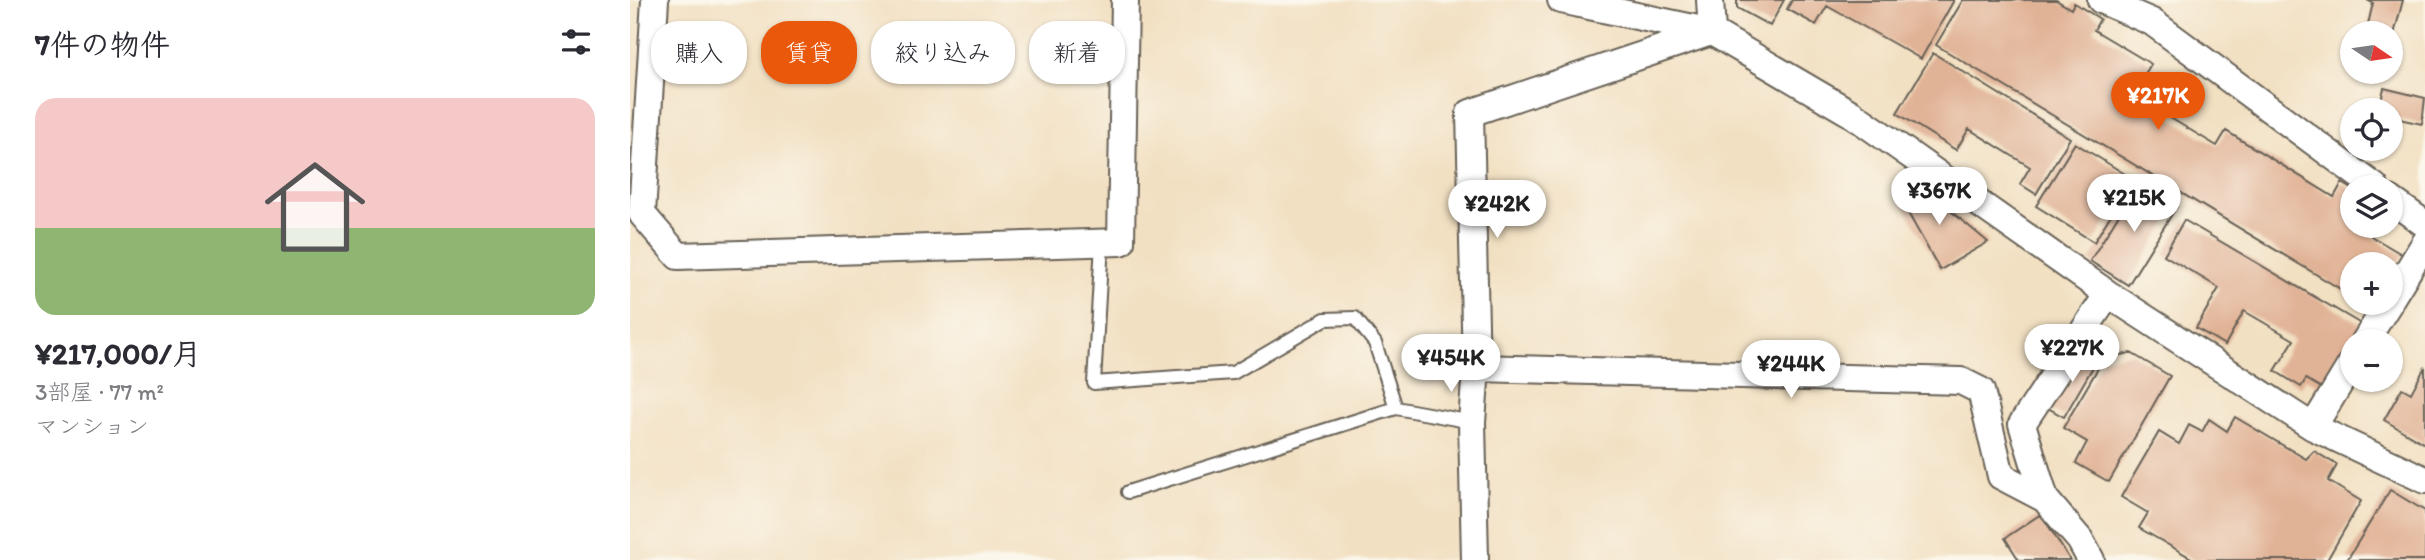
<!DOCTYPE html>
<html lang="ja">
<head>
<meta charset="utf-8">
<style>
  body { margin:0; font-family:Itim,"Klee One",sans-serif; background:#f2f2f3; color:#2b2b33; height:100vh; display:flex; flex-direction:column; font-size:26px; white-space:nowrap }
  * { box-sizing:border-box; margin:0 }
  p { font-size:23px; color:#7c7c81 }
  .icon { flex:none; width:38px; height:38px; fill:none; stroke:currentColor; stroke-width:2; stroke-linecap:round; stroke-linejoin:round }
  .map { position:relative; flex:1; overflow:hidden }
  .details { display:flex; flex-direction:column; background:#fff; width:630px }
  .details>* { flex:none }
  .banner { position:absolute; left:21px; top:21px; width:665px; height:63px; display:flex; gap:14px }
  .needle { width:46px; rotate:103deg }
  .buttons { position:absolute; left:1710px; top:21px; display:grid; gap:14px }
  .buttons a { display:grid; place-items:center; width:63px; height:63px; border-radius:50%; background:#fff; box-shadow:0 2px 5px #0004; font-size:35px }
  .price { position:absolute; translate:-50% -60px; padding:0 16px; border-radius:24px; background:#fff; color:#222; font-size:23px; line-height:46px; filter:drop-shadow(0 2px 4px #0008) }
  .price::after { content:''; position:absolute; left:50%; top:42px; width:21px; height:16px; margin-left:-10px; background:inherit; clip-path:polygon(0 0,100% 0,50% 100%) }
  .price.selected { background:#ea580c; color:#fff }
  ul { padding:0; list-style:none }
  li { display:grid; align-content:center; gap:14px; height:371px; padding:0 35px }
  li+li { border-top:2px solid #e1e1e2 }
  li span { display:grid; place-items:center; height:217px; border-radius:21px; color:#555 }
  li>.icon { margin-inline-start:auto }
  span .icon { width:126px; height:126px; fill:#fffc; stroke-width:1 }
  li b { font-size:30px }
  h2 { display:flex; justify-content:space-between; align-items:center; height:84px; padding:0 35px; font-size:30px }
  .pill { padding:0 24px; border-radius:28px; background:#fff; box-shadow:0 2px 5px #0004; font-size:24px; line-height:63px }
  .pill.selected { background:#ea580c; color:#fff }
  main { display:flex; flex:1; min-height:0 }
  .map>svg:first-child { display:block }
  .building { fill:#e1b396 }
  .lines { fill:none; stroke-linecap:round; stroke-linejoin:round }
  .service-casing { stroke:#676156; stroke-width:16 }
  .minor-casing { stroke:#676156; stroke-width:30 }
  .service { stroke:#fff; stroke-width:12 }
  .minor { stroke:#fff; stroke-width:26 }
</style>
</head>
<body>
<main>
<section class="details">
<h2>7件の物件<svg class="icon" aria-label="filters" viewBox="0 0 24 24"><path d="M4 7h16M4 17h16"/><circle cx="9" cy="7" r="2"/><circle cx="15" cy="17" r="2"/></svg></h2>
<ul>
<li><span style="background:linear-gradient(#f6c9c9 60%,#8fb573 0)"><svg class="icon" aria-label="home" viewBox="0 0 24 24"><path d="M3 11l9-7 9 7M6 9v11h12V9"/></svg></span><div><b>¥217,000/月</b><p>3部屋 · 77 m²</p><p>マンション</p></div></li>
</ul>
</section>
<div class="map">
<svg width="1795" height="560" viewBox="0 0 1795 560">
  <rect width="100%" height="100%" fill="#fbf7ec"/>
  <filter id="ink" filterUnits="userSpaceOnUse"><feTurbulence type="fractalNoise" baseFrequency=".0143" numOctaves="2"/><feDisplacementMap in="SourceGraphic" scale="14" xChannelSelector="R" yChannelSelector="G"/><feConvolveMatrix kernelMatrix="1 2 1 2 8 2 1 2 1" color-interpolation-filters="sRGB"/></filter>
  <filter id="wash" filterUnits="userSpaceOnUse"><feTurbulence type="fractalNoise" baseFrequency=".00686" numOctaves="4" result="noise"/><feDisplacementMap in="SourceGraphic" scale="28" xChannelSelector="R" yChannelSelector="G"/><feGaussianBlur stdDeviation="1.57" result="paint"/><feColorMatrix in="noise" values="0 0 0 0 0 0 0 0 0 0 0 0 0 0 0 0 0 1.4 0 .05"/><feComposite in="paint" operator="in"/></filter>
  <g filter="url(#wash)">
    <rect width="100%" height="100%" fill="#f2e0c2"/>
    <g id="blocks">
      <path class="building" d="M1107,0H1154L1140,26L1107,8Z
        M1162,0H1324L1291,59L1197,6L1186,25L1157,9Z
        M1333,0H1426L1441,9L1444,3L1470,19L1464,30L1521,64L1502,95L1587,146L1596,131L1704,197L1712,183L1722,189V226H1747L1741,236L1773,255L1760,276V264H1722V296L1306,45Z
        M1737,0H1773L1761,46L1760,33H1736L1743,3Z
        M1303,53L1440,138L1406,194L1390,184L1400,167L1339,129L1326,150L1267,113Z
        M1754,88L1795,98L1792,124L1760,117V110H1749Z
        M1445,143L1503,179L1464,242L1406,206Z
        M1278,180L1284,191L1292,187L1303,206L1310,202L1358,242L1310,270L1264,188Z
        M1509,182L1547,206L1498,285L1460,261Z
        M1554,220L1736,327L1728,341H1722V351L1707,377L1690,387L1676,379L1671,387L1645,371L1664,340L1614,311L1595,345L1566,328L1589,288L1534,255Z
        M1450,351L1467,360L1434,417L1418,408Z
        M1501,353L1540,376L1479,482L1446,463L1457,442L1433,428L1474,358Z
        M1795,367V444L1754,420L1772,388L1781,393Z
        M1605,417L1676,459L1684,451L1707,465L1698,481L1731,501L1697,560H1560L1561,558L1509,528L1518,513L1491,497L1529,432L1549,444L1559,425L1572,432L1579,419L1597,431Z
        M1760,490L1795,511V560H1717Z
        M1411,514L1440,560H1389L1375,538Z"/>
    </g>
  </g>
  <g filter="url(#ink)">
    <use href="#blocks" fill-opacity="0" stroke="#676156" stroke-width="2"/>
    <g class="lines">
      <g class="service-casing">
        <path id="service" d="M472,243L464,383L603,373L695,319L725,318L745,343L766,408
          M498,492L766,408L842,422"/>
      </g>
      <g class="minor-casing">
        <path id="minor" d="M25,0L12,214L48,256L491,242L495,0
          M931,0L1082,32L1222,114L1478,294L1683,427L1795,480
          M1080,0L1082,32
          M1471,0L1522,22L1745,187
          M1760,199L1795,224
          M1760,300L1795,243
          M1735,341L1759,303
          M846,368L1331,381L1351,391L1371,476L1415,499L1450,540L1461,560
          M1683,427L1722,363
          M1415,499L1392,424L1478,294
          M845,560L842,422L846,368L840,113L1078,33"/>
      </g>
      <use href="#service" class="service"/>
      <use href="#minor" class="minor"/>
    </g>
  </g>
</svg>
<div class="buttons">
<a><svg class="needle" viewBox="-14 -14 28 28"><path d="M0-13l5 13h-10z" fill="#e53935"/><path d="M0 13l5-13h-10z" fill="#7c7c81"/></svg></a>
<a><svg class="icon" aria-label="locate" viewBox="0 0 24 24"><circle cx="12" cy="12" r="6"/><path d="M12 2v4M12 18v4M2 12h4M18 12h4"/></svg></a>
<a><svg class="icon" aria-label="layers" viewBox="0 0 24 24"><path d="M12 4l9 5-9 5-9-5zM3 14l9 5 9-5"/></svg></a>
<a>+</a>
<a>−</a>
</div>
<b class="price selected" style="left:1528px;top:132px">¥217K</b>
<b class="price" style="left:1309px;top:227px">¥367K</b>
<b class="price" style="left:1504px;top:234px">¥215K</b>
<b class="price" style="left:867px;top:240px">¥242K</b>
<b class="price" style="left:1442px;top:384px">¥227K</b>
<b class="price" style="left:821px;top:394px">¥454K</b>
<b class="price" style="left:1161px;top:400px">¥244K</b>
<div class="banner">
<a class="pill">購入</a>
<a class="pill selected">賃貸</a>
<a class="pill">絞り込み</a>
<a class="pill">新着</a>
</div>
</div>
</main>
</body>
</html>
